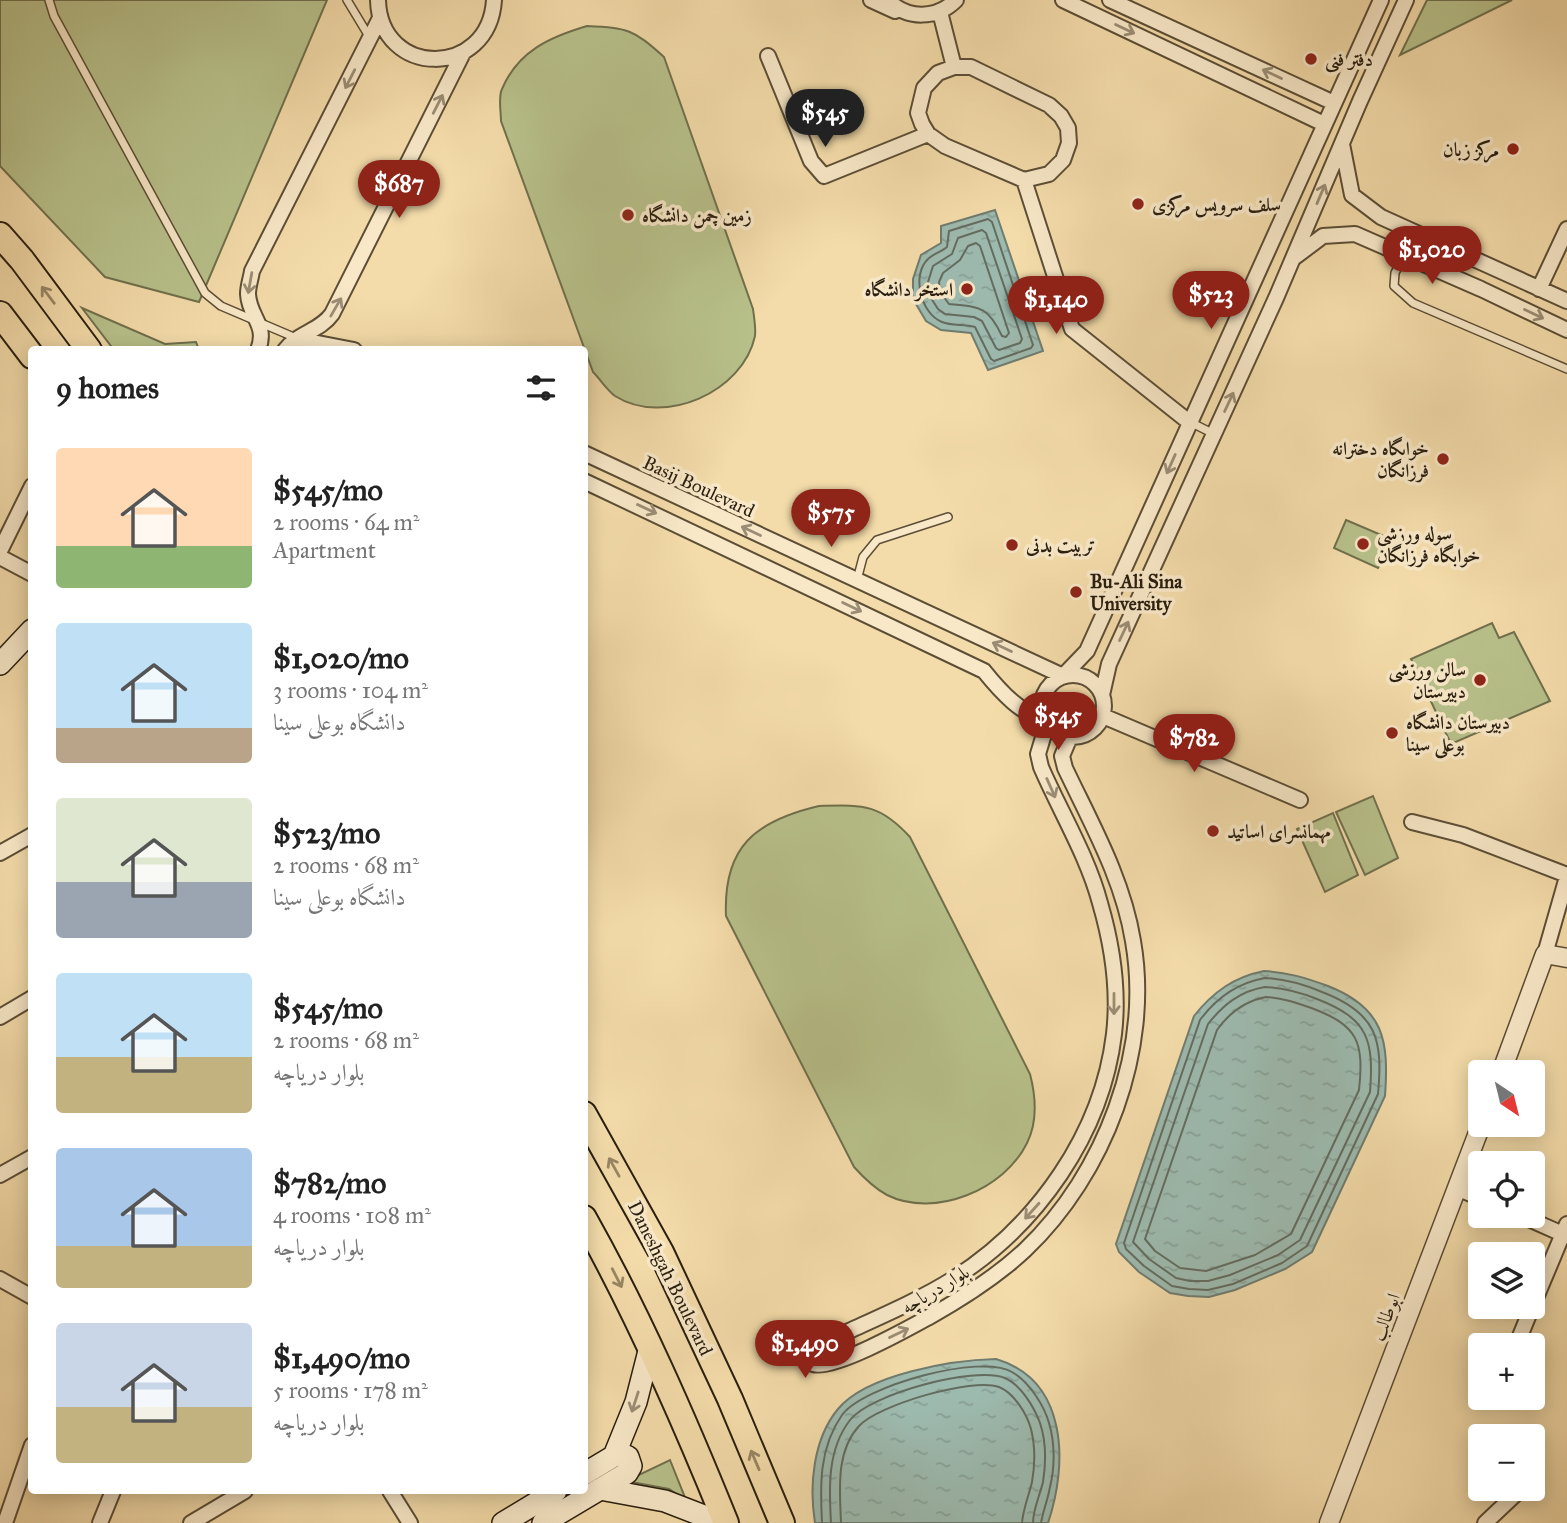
<!DOCTYPE html>
<html lang="en">
<head>
<meta charset="utf-8">
<style>
  body { margin:0; font-family:"IM FELL Great Primer",Amiri,serif; background:#f6f6f6; color:#222; height:100vh; display:flex; flex-direction:column; font-size:26px; white-space:nowrap }
  * { box-sizing:border-box; margin:0 }
  p { font-size:23px; color:#767676 }
  .icon { flex:none; width:38px; height:38px; fill:none; stroke:currentColor; stroke-width:2; stroke-linecap:round; stroke-linejoin:round }
  .map { position:relative; flex:1; overflow:hidden }
  .drawer { position:absolute; left:28px; top:346px; width:560px; height:1148px; display:flex; flex-direction:column; background:#fff; border-radius:7px; box-shadow:0 4px 18px #0003 }
  .drawer>* { flex:none }
  .needle { width:46px; rotate:145deg }
  .controls { position:absolute; left:1468px; top:1060px; display:grid; gap:14px }
  .controls a { display:grid; place-items:center; width:77px; height:77px; border-radius:7px; background:#fff; box-shadow:0 4px 18px #0003; font-size:35px }
  .price { position:absolute; translate:-50% -60px; padding:0 16px; border-radius:24px; background:#8f2418; color:#fff; font-size:23px; line-height:46px; filter:drop-shadow(0 2px 4px #0008) }
  .price::after { content:''; position:absolute; left:50%; top:42px; width:21px; height:16px; margin-left:-10px; background:inherit; clip-path:polygon(0 0,100% 0,50% 100%) }
  .price.selected { background:#222; color:#fff }
  ul { padding:0; list-style:none }
  li { display:flex; align-items:center; gap:21px; height:175px; padding:0 28px }
  li span { display:grid; place-items:center; flex:none; width:196px; height:140px; border-radius:7px; color:#555 }
  li>.icon { margin-inline-start:auto }
  span .icon { width:84px; height:84px; fill:#fffc; stroke-width:1 }
  li b { font-size:30px }
  h2 { display:flex; justify-content:space-between; align-items:center; height:84px; padding:0 28px; font-size:30px }
  .map>svg:first-child { display:block }
  .green { fill:#b8c18b; stroke:#70704d; stroke-width:2 }
  .water { fill:url(#water-ripples); stroke:#6f7c6f; stroke-width:2 }
  .lines { fill:none; stroke-linecap:round; stroke-linejoin:round }
  .shore { stroke:#636c5f; stroke-width:2 }
  .service-casing { stroke:#5c4e36; stroke-width:10 }
  .minor-casing { stroke:#5c4e36; stroke-width:18 }
  .tertiary-casing { stroke:#5c4e36; stroke-width:21 }
  .secondary-casing { stroke:#291e0f; stroke-width:24 }
  .trunk-casing { stroke:#291e0f; stroke-width:28 }
  .service { stroke:#f8e8c8; stroke-width:7 }
  .minor { stroke:#f8e8c8; stroke-width:14 }
  .tertiary { stroke:#f8e8c8; stroke-width:18 }
  .secondary { stroke:#f8e8c8; stroke-width:21 }
  .trunk { stroke:#f4dcaa; stroke-width:24 }
  .oneway { stroke:#9b8d75 }
  .oneway2 { stroke:#998664 }
  .poi-dot { fill:#8f2418; stroke:#f8e8c8; stroke-width:2.5 }
  .labels { text-anchor:middle; stroke-width:7; stroke-linejoin:round; paint-order:stroke }
  .poi-label { font-size:19px; font-weight:bold; fill:#291e0f; stroke:#f8e8c8; text-anchor:start }
  .street-label { font-size:19px; fill:#291e0f; stroke:#f8e8c8 }
</style>
</head>
<body>
<div class="map">
<svg width="1567" height="1523" viewBox="0 0 1567 1523">
  <defs>
    <pattern id="water-ripples" width="26" height="14" patternUnits="userSpaceOnUse" patternTransform="scale(1.75)"><rect width="26" height="14" fill="#9dbaaf"/><path d="M2 4q2-2 4 0t4 0M15 11q2-2 4 0t4 0" fill="none" stroke="#879f95"/></pattern>
  </defs>
  <rect width="100%" height="100%" fill="#f4dcaa"/>
  <filter id="stains"><feTurbulence type="fractalNoise" baseFrequency=".00286" numOctaves="4"/><feColorMatrix values="0 0 0 0 .2 0 0 0 0 .09 0 0 0 0 .02 0 0 0 .5 -.17"/></filter>
  <radialGradient id="worn" r=".72"><stop offset=".6" stop-color="#630" stop-opacity="0"/><stop offset="1" stop-color="#630" stop-opacity=".3"/></radialGradient>
  <path class="green" d="M0,0H327L199,302L105,277L0,166Z
    M1427,0H1512L1400,55Z
    M587,26C628,28 633,29 664,57L753,309C754,317 756,328 755,336C743,392 664,427 615,396C607,390 600,379 593,372L501,121C501,112 498,97 502,89C518,51 550,37 587,26Z
    M82,308L165,344L196,342L199,350H114Z
    M1346,520L1393,540L1378,568L1334,548Z
    M1492,623L1499,638L1514,632L1550,701L1451,744L1411,659Z
    M1373,796L1398,858L1365,875L1336,812Z
    M819,806C862,805 879,803 910,837L1030,1074C1036,1097 1038,1121 1027,1143C1005,1189 935,1219 887,1195C874,1188 863,1177 854,1167L726,916C723,847 755,821 819,806Z
    M1333,813L1358,875L1325,892L1297,829Z
    M670,1460L686,1500L669,1489L626,1481Z"/>
  <path class="water" d="M995,210L1043,351L988,370L971,333L941,330L926,321L913,299V279L921,255L941,243V226Z
    M1264,971C1287,972 1306,978 1328,986C1384,1008 1389,1040 1385,1096L1312,1252L1285,1269L1235,1290L1209,1297L1188,1296L1170,1293L1139,1272L1119,1252L1116,1244L1194,1016C1213,992 1234,977 1264,971Z
    M996,1359C1068,1380 1068,1464 1048,1523H815C809,1486 813,1439 838,1409C867,1374 953,1360 996,1359Z"/>
  <g class="lines">
    <path class="shore" d="M988,219L992,222L1033,345L1031,348L994,361L991,359L975,327C965,324 952,326 942,322C921,314 911,275 928,259C933,254 941,252 947,247L949,231Z
      M982,230L986,233L1022,339L1020,343L999,350L996,348L982,321L974,317L945,314L938,309L929,295L928,282L933,266L952,254L958,238Z
      M976,243L980,246L1009,333L1006,337L1002,336C988,306 980,307 949,304L940,292L939,282L943,273L960,260L968,246Z
      M1265,978C1286,979 1303,984 1322,992C1377,1013 1383,1039 1378,1094L1307,1246L1282,1263L1233,1284L1208,1290L1189,1289L1172,1286L1144,1266L1126,1249L1124,1243L1200,1020C1217,997 1237,983 1265,978Z
      M1265,987C1284,988 1299,992 1317,999C1368,1019 1374,1039 1370,1092L1300,1240L1278,1255L1230,1275L1208,1281H1190L1176,1278L1149,1259L1133,1242L1208,1024C1223,1005 1240,991 1265,987Z
      M1266,997C1283,998 1297,1003 1314,1009C1358,1026 1364,1042 1359,1090L1291,1234L1255,1255L1206,1271L1180,1268L1155,1251L1145,1239L1217,1030C1229,1013 1245,1001 1266,997Z
      M822,1523C820,1485 819,1448 842,1415C863,1386 981,1353 1012,1372C1029,1382 1044,1405 1049,1423C1055,1443 1055,1467 1050,1487C1048,1499 1043,1511 1041,1523
      M831,1523C829,1488 827,1450 850,1420C870,1394 974,1366 1005,1378C1021,1385 1034,1407 1040,1423C1046,1441 1046,1463 1043,1482C1040,1495 1033,1509 1033,1523
      M841,1523C840,1492 835,1452 859,1426C878,1405 973,1377 999,1387C1014,1393 1027,1414 1031,1429C1035,1445 1035,1465 1032,1482C1029,1495 1023,1509 1022,1523"/>
    <g class="service-casing">
      <path id="service" d="M49,0L54,16L205,293L221,306L296,338
        M347,0L370,38
        M1415,232L1395,273L1394,286L1413,303L1567,369
        M1190,422L1214,434
        M857,580L863,557L877,540L948,517"/>
    </g>
    <g class="minor-casing">
      <path id="minor" d="M378,0C380,78 489,79 494,0
        M871,0L895,11
        M888,0C907,20 937,19 956,0
        M1063,0L1324,124
        M1110,0L1334,103
        M940,12L954,67
        M768,56L811,161L824,176L928,134
        M954,67H971L1049,105L1061,116L1068,128L1069,143L1063,160L1049,174L1024,180L945,146L928,134L922,124L918,113L924,88L938,73Z
        M1342,144L1352,195L1381,217L1567,301
        M1024,180L1072,329L1189,422
        M1295,257L1323,236L1355,234L1481,289L1567,330
        M1539,289L1567,229
        M297,339L354,350
        M258,350C268,325 249,317 248,294C248,286 251,278 252,271L380,18
        M285,350C298,333 320,331 332,314L463,53
        M584,453L1063,676L1087,651L1381,0
        M584,481L984,671C1004,696 1019,710 1047,724L1038,754L1041,767C1060,811 1088,857 1100,903C1112,944 1119,991 1114,1034C1102,1134 1037,1226 953,1279C921,1299 884,1315 849,1331C836,1337 823,1342 811,1349L808,1357L813,1364C832,1371 909,1328 929,1317C963,1298 996,1277 1025,1250C1105,1174 1152,1050 1133,941C1123,879 1092,825 1065,768L1062,756L1070,737
        M0,551L32,486
        M0,557L32,574
        M1042 706a31 31 0 1 1 62 0a31 31 0 1 1-62 0Z
        M1102,695L1109,664L1276,298L1360,101L1406,0
        M1103,716L1300,800
        M1412,822L1463,835L1567,875
        M0,853L32,835
        M1545,954L1567,877
        M0,1017L32,998
        M0,1175L32,1157
        M1457,1188L1480,1198
        M1522,1216L1567,1236
        M0,1279L32,1297
        M1533,1305L1567,1224
        M1516,1346L1532,1307
        M390,1491L410,1523
        M5,1523L32,1445
        M100,1523L113,1491
        M191,1523L245,1491
        M1485,1523L1521,1489"/>
    </g>
    <g class="tertiary-casing">
      <path id="tertiary" d="M1501,1073L1545,954L1567,958
        M1329,1523L1481,1125"/>
    </g>
    <g class="secondary-casing">
      <path id="secondary" d="M0,664L32,630
        M584,1474L614,1456L636,1402L650,1347
        M600,1489L665,1501L722,1523
        M503,1523L556,1491
        M543,1523L627,1473L631,1466L628,1457L622,1454L614,1456"/>
    </g>
    <g class="trunk-casing">
      <path id="trunk" d="M0,235L22,260L89,350
        M0,314L32,356
        M584,1114L661,1252L730,1399L782,1523
        M584,1218C639,1316 684,1419 726,1523"/>
    </g>
    <use href="#service" class="service"/>
    <use href="#minor" class="minor"/>
    <use href="#tertiary" class="tertiary"/>
    <use href="#secondary" class="secondary"/>
    <use href="#trunk" class="trunk"/>
  </g>
  <defs><path id="oneway-shaft" d="M-6 0H5M1.5-3L5.5 0L1.5 3" fill="none" stroke-width="1.6" stroke-linecap="round" stroke-linejoin="round" transform="scale(1.75)"/></defs>
  <g class="oneway">
    <use href="#oneway-shaft" transform="translate(1125 29) rotate(25)"/>
    <use href="#oneway-shaft" transform="translate(1272 74) rotate(-155)"/>
    <use href="#oneway-shaft" transform="translate(350 79) rotate(117)"/>
    <use href="#oneway-shaft" transform="translate(438 104) rotate(-63)"/>
    <use href="#oneway-shaft" transform="translate(1321 194) rotate(-67)"/>
    <use href="#oneway-shaft" transform="translate(250 283) rotate(100)"/>
    <use href="#oneway-shaft" transform="translate(336 307) rotate(-60)"/>
    <use href="#oneway-shaft" transform="translate(1534 314) rotate(26)"/>
    <use href="#oneway-shaft" transform="translate(1229 402) rotate(-65)"/>
    <use href="#oneway-shaft" transform="translate(1171 464) rotate(114)"/>
    <use href="#oneway-shaft" transform="translate(647 509) rotate(25)"/>
    <use href="#oneway-shaft" transform="translate(751 531) rotate(-155)"/>
    <use href="#oneway-shaft" transform="translate(852 607) rotate(26)"/>
    <use href="#oneway-shaft" transform="translate(1124 631) rotate(-65)"/>
    <use href="#oneway-shaft" transform="translate(1002 647) rotate(-155)"/>
    <use href="#oneway-shaft" transform="translate(1051 788) rotate(66)"/>
    <use href="#oneway-shaft" transform="translate(1114 1004) rotate(90)"/>
    <use href="#oneway-shaft" transform="translate(1032 1211) rotate(132)"/>
    <use href="#oneway-shaft" transform="translate(899 1333) rotate(-26)"/>
    <use href="#oneway-shaft" transform="translate(635 1402) rotate(108)"/>
  </g>
  <g class="oneway2">
    <use href="#oneway-shaft" transform="translate(48 295) rotate(-127)"/>
    <use href="#oneway-shaft" transform="translate(614 1167) rotate(-119)"/>
    <use href="#oneway-shaft" transform="translate(617 1278) rotate(63)"/>
    <use href="#oneway-shaft" transform="translate(755 1460) rotate(-113)"/>
  </g>
  <g class="poi-dot">
    <circle cx="1311" cy="59" r="7"/>
    <circle cx="1513" cy="149" r="7"/>
    <circle cx="1138" cy="204" r="7"/>
    <circle cx="628" cy="215" r="7"/>
    <circle cx="967" cy="289" r="7"/>
    <circle cx="1443" cy="459" r="7"/>
    <circle cx="1363" cy="544" r="7"/>
    <circle cx="1012" cy="545" r="7"/>
    <circle cx="1076" cy="592" r="7"/>
    <circle cx="1480" cy="680" r="7"/>
    <circle cx="1392" cy="733" r="7"/>
    <circle cx="1213" cy="831" r="7"/>
  </g>
  <g class="labels">
    <g class="poi-label">
      <text x="1325" y="66">دفتر فنی</text>
      <text x="1499" y="156" text-anchor="end">مرکز زبان</text>
      <text x="1152" y="211">سلف سرویس مرکزی</text>
      <text x="642" y="222">زمین چمن دانشگاه</text>
      <text x="953" y="296" text-anchor="end">استخر دانشگاه</text>
      <text x="1429" y="455" text-anchor="end">خوابگاه دخترانه<tspan x="1429" dy="22">فرزانگان</tspan></text>
      <text x="1377" y="540">سوله ورزشی<tspan x="1377" dy="22">خوابگاه فرزانگان</tspan></text>
      <text x="1026" y="552">تربیت بدنی</text>
      <text x="1090" y="588">Bu-Ali Sina<tspan x="1090" dy="22">University</tspan></text>
      <text x="1466" y="676" text-anchor="end">سالن ورزشی<tspan x="1466" dy="22">دبیرستان</tspan></text>
      <text x="1406" y="729">دبیرستان دانشگاه<tspan x="1406" dy="22">بوعلی سینا</tspan></text>
      <text x="1227" y="838">مهمانسرای اساتید</text>
    </g>
    <g class="street-label">
      <text transform="translate(699 486) rotate(25)" y="7">Basij Boulevard</text>
      <text transform="translate(671 1278) rotate(64)" y="7">Daneshgah Boulevard</text>
      <text transform="translate(935 1289) rotate(-31)" y="7">بلوار دریاچه</text>
      <text transform="translate(1385 1317) rotate(-69)" y="7">ابوطالب</text>
    </g>
  </g>
  <rect width="100%" height="100%" filter="url(#stains)"/>
  <rect width="100%" height="100%" fill="url(#worn)"/>
</svg>
<div class="controls">
<a><svg class="needle" viewBox="-14 -14 28 28"><path d="M0-13l5 13h-10z" fill="#e53935"/><path d="M0 13l5-13h-10z" fill="#767676"/></svg></a>
<a><svg class="icon" aria-label="locate" viewBox="0 0 24 24"><circle cx="12" cy="12" r="6"/><path d="M12 2v4M12 18v4M2 12h4M18 12h4"/></svg></a>
<a><svg class="icon" aria-label="layers" viewBox="0 0 24 24"><path d="M12 4l9 5-9 5-9-5zM3 14l9 5 9-5"/></svg></a>
<a>+</a>
<a>−</a>
</div>
<b class="price selected" style="left:825px;top:149px">$545</b>
<b class="price" style="left:399px;top:220px">$687</b>
<b class="price" style="left:1432px;top:286px">$1,020</b>
<b class="price" style="left:1211px;top:331px">$523</b>
<b class="price" style="left:1056px;top:336px">$1,140</b>
<b class="price" style="left:831px;top:549px">$575</b>
<b class="price" style="left:1058px;top:752px">$545</b>
<b class="price" style="left:1194px;top:774px">$782</b>
<b class="price" style="left:805px;top:1380px">$1,490</b>
<section class="drawer">
<h2>9 homes<svg class="icon" aria-label="filters" viewBox="0 0 24 24"><path d="M4 7h16M4 17h16"/><circle cx="9" cy="7" r="2"/><circle cx="15" cy="17" r="2"/></svg></h2>
<ul>
<li><span style="background:linear-gradient(#ffd9b3 70%,#8fb573 0)"><svg class="icon" aria-label="home" viewBox="0 0 24 24"><path d="M3 11l9-7 9 7M6 9v11h12V9"/></svg></span><div><b>$545/mo</b><p>2 rooms · 64 m²</p><p>Apartment</p></div></li>
<li><span style="background:linear-gradient(#bfe0f5 75%,#b9a48a 0)"><svg class="icon" aria-label="home" viewBox="0 0 24 24"><path d="M3 11l9-7 9 7M6 9v11h12V9"/></svg></span><div><b>$1,020/mo</b><p>3 rooms · 104 m²</p><p>دانشگاه بوعلی سینا</p></div></li>
<li><span style="background:linear-gradient(#dfe7d0 60%,#9aa5b1 0)"><svg class="icon" aria-label="home" viewBox="0 0 24 24"><path d="M3 11l9-7 9 7M6 9v11h12V9"/></svg></span><div><b>$523/mo</b><p>2 rooms · 68 m²</p><p>دانشگاه بوعلی سینا</p></div></li>
<li><span style="background:linear-gradient(#bfe0f5 60%,#c2b280 0)"><svg class="icon" aria-label="home" viewBox="0 0 24 24"><path d="M3 11l9-7 9 7M6 9v11h12V9"/></svg></span><div><b>$545/mo</b><p>2 rooms · 68 m²</p><p>بلوار دریاچه</p></div></li>
<li><span style="background:linear-gradient(#a9c7e8 70%,#c2b280 0)"><svg class="icon" aria-label="home" viewBox="0 0 24 24"><path d="M3 11l9-7 9 7M6 9v11h12V9"/></svg></span><div><b>$782/mo</b><p>4 rooms · 108 m²</p><p>بلوار دریاچه</p></div></li>
<li><span style="background:linear-gradient(#c9d6e8 60%,#c2b280 0)"><svg class="icon" aria-label="home" viewBox="0 0 24 24"><path d="M3 11l9-7 9 7M6 9v11h12V9"/></svg></span><div><b>$1,490/mo</b><p>5 rooms · 178 m²</p><p>بلوار دریاچه</p></div></li>
</ul>
</section>
</div>
</body>
</html>
